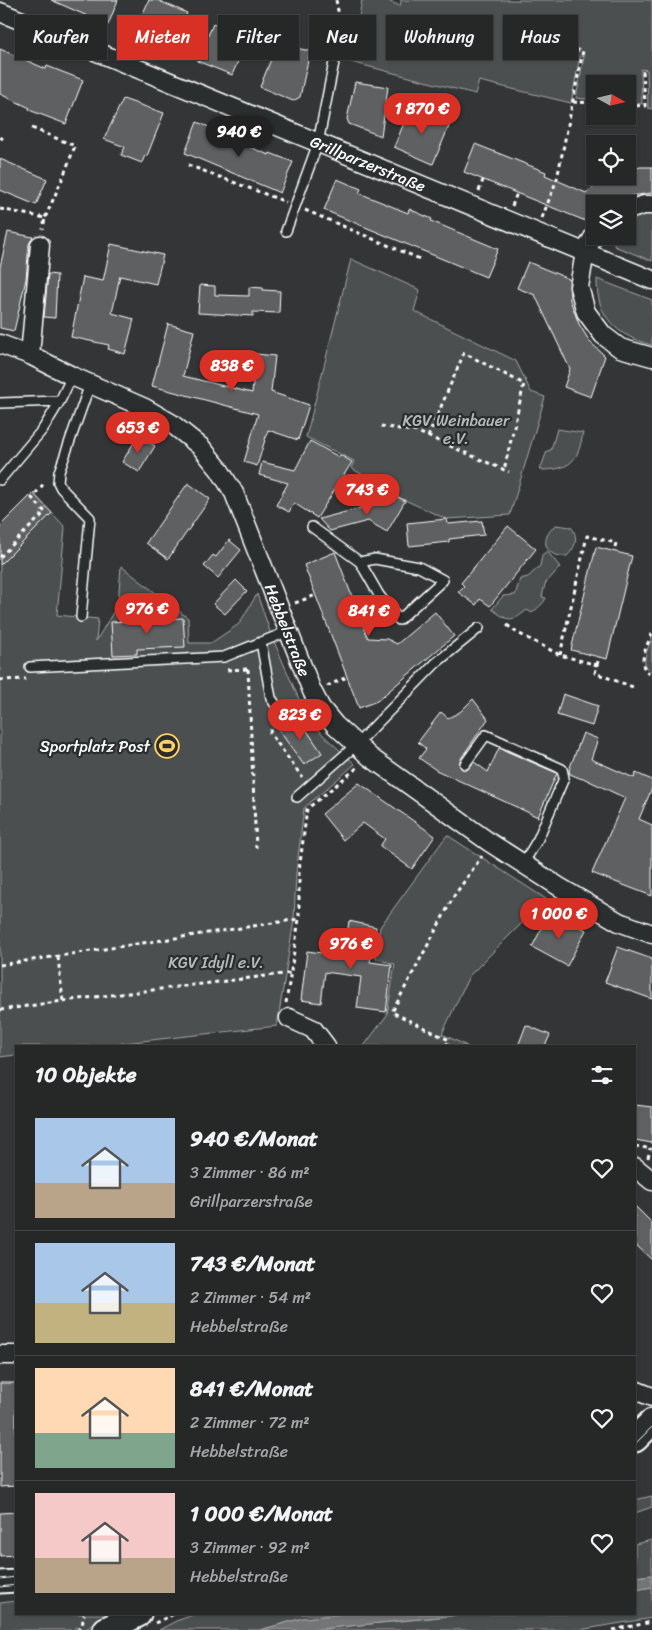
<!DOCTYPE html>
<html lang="de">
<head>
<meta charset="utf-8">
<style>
  body { margin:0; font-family:Sriracha,sans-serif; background:#323434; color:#f1f3f6; height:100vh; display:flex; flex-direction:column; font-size:19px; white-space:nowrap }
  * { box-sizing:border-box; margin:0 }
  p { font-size:16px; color:#a4a6a8 }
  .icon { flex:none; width:28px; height:28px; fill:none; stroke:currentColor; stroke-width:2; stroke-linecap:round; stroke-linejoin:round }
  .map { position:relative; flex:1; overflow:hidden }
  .sheet { position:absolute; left:15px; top:1045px; width:621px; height:570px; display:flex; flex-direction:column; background:#262828; border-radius:0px; box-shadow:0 1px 4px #0004,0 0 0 1px #424445 }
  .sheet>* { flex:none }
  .hud { position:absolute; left:15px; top:15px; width:622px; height:45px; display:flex; gap:10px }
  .needle { width:32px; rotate:98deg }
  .buttons { position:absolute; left:586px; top:75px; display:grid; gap:10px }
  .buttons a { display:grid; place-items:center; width:50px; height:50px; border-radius:0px; background:#262828; box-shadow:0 1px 4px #0004,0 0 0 1px #424445; font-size:25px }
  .price { position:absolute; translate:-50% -42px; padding:0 11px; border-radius:18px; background:#d93025; color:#fff; font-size:16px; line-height:32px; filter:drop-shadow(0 1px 2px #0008) }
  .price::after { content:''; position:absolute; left:50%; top:30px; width:15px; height:11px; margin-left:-8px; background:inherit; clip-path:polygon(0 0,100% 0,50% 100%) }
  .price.selected { background:#222; color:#fff }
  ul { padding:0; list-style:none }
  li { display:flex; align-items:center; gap:15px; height:125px; padding:0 20px }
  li+li { border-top:1px solid #424445 }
  li span { display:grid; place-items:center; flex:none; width:140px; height:100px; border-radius:0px; color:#555 }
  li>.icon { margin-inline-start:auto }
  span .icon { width:60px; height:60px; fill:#fffc; stroke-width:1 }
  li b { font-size:21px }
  h2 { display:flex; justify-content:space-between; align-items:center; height:60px; padding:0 20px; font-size:21px }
  .tag { padding:0 18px; border-radius:0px; background:#262828; box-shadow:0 1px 4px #0004,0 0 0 1px #424445; font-size:18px; line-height:45px }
  .tag.selected { background:#d93025; color:#fff }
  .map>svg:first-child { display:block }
  .green { fill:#4c4f50; stroke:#a6a7a8 }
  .water { fill:#737576; stroke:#abacad }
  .building { fill:#5f6162; stroke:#fff }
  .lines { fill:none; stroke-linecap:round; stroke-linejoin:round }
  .service-casing { stroke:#fff; stroke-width:12 }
  .minor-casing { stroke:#fff; stroke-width:21 }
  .tertiary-casing { stroke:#fff; stroke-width:25 }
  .secondary-casing { stroke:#fff; stroke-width:29 }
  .path { stroke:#fff; stroke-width:3; stroke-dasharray:4 4; stroke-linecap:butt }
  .service { stroke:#2a2d2e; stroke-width:9 }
  .minor { stroke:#2a2d2e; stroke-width:18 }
  .tertiary { stroke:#2a2d2e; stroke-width:21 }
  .secondary { stroke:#2a2d2e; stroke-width:25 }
  .tram { stroke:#fff; stroke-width:1 }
  .labels { text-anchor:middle; stroke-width:4.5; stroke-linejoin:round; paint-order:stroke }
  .street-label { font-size:16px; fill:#fff; stroke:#2a2d2e }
  .park-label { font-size:16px; fill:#b7b9b9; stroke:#2a2d2e }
  .poi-label { font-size:16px; fill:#fff; stroke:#2a2d2e; text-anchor:end }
</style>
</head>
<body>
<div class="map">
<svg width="652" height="1630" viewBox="0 0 652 1630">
  <rect width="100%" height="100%" fill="#333536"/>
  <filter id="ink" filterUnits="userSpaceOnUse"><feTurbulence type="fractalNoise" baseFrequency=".02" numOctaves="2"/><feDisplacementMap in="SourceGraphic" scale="10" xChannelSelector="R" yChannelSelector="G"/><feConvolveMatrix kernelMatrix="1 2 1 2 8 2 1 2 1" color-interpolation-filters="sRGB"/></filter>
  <g filter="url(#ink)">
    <path class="green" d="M362,0H386L400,6L401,0H652V109L648,108L647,70L641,69L642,104L628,102V84H595V100L576,98L584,57L580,56L571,103L479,81L475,94L351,62Z
      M652,211V261L614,246L615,236H628V217Z
      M351,259L420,290L414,311L516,361L531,392L545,397L510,515L446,519L392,494L380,514L378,499L368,493L369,491L358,485L363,475L351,468L354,461L306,437Z
      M597,279L652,300V345C617,336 596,317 597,279Z
      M557,429L583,433C578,461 571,470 540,470L547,451L551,450Z
      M52,513L65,527L57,615L98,619L96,641L118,604L121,566L188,618L189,643H211L239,624L257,594L272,637L305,713L323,735L355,764L304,808L296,874L294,920L277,1026L97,1046H16V1055L0,1057V565Z
      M556,525L571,527C579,537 576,547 567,556C545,558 538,539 556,525Z
      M547,551L560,567L545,584L542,597L546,598C543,605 537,608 532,613L527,610C511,623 508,621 492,609L503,596L515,595L520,579L528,577L540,566L542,555Z
      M652,638V673C638,666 648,648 652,638Z
      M447,835L546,899L469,976L442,1034L467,1046H364L387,1015L395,964L376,959L380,927Z
      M652,1496V1507L635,1513V1500Z
      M652,1540V1575L635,1577V1544Z
      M652,1587V1618L579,1630H310L469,1614H635V1590Z
      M16,1601V1614H117L83,1630H79L77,1627L73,1630H0V1603Z
      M196,1614H345L303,1618L260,1630H159L176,1621Z"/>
    <path class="water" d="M652,1575V1587L635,1590V1577Z
      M345,1614H469L310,1630H260L303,1618Z"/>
    <path class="building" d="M51,0H118L108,25Z
      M149,0H157L187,13L171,51L133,35Z
      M213,24L236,34L230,47L242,52L232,75L197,61Z
      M277,44L310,51L300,97L293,101L260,87Z
      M0,49L46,69L47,66L83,80L66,124L29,110L30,108L0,94Z
      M355,82L388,87L381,136L349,124L347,119Z
      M123,99L164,113L147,156L145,155L142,163L121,155L125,147L104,139Z
      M411,106L450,124L433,164L394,147Z
      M197,122L221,132L220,135L269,155L270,153L293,162L280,193L185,153Z
      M475,144L546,172L545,175L586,193L599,183L613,176H628V171L640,167H652V193L631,196L617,204H595V223L593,224L464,172Z
      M0,159L47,179L36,205L0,190Z
      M337,179L361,189L359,193L408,213L409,209L432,219L431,221L498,249L486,277L324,210Z
      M8,232L33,237L29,244L26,279L14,331L0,328V267Z
      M111,244L163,255L156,284L120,276L112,313L134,319L125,354L108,349L109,345L71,337L83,277L103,281Z
      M528,262L569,279L570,300L579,324L590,342L605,356L591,397L564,387L570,369L535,295L517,288Z
      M48,274L57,275L55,318L44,317Z
      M200,285L215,286V295L249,296V287L263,288V290L280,291L279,313L253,312V316L198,313Z
      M168,324L194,331L183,376L252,393L256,354L275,356L271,392L309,405L298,440L268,430L257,466L244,462L258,414L152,386Z
      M138,436L155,446L139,472L122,462Z
      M310,441L339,457L340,455L352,462L317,518L294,503L289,512L276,505L288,483L259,475L262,462L295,470Z
      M188,483L210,499L168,559L146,543Z
      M33,493L52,513L0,565V526Z
      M392,494L405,501L387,532L368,521L330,531L319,519L388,501Z
      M447,519L448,524L482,521L484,535L449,539V542L409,546L407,523Z
      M508,526L536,549L490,606L480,599L476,605L458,592L464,586L461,583Z
      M229,540L241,550L218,578L204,566L213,555L216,557Z
      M596,547L632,556L607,659L571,650Z
      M335,552L368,638L387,639L397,644L435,612L454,636L377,701L359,708L304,565Z
      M236,580L247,591L225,614L213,604Z
      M183,618L185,647L137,649V654L113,655L111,622Z
      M563,694L598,706L592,726L557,715Z
      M473,699L488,719L460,760V767L462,769L467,770L474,762L488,772L499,748L557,773L538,817L436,770L419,758L426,749L418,742L441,712L448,718L460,712Z
      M297,716L322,753L304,765L278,729Z
      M583,733L598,739L591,759L634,778L636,773L652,780V788L639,819L652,825V896L592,873L625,798L583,778L582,779L570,774L569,770Z
      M359,783L435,836L412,869L380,846L385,839L363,823L343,840L322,814Z
      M549,914L571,926L573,923L586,930L567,966L532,947Z
      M349,921L376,927L370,962L392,965L386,1012L357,1008L361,977L325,972L321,1003L301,1000L307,951L344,956Z
      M618,947L652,959V999L605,982Z
      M526,1025L550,1035L545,1046H518Z
      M635,1105L652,1107V1143L635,1140Z
      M635,1206L652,1223V1260L635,1244Z
      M0,1383H16V1486L0,1487Z
      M16,1512V1555L0,1556V1513Z"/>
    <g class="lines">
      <g class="service-casing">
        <path id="service" d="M286,231L318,143L341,27
          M0,403L60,401
          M0,480L43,429L60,401L72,376
          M312,527L360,562L375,559L419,567L443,580L399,620L379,595L360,562
          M81,617L90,518L61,488L58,482L59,472L90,384
          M261,642L271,698L284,717
          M30,667L224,657L289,631
          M465,764L486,735L562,769L564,778L538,839L523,864
          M297,797L356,745L436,663L479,628"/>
      </g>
      <g class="minor-casing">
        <g id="minor">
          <path id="s1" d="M0,12L652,280"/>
          <path d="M628,210L644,205H652"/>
          <path d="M595,234L585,252L579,287L586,312L603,335L620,348L652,357"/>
          <path id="s2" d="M0,344L30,355L72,376L145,408L171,423L201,447L219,469L234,493L312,691L321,708L335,725L370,757L489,842L561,888L619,922L652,934"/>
          <path d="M30,355L40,245"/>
          <path d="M289,1018L313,1029L326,1046"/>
          <path d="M635,1167L652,1181"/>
          <path d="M0,1355H16"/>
          <path d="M635,1390L652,1397"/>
        </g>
      </g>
      <g class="tertiary-casing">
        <path id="tertiary" d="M0,1582L16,1581"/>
      </g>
      <g class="secondary-casing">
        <path id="secondary" d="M635,1439L652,1422
          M106,1630L138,1614"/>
      </g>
      <path class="path" d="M336,0L339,16
        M573,102L595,103
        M628,105L645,106L643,69
        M32,128L75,146L63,177L45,218
        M0,137L3,139
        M188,165L286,202
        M479,191L483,180
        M512,206L517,193
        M0,209L45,218L43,229
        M305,210L420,259
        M542,218L557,179L583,51L561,47
        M381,426L418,432L509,472
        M428,437L464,353L524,384L504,470
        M0,557L45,512L32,498L45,482
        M295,603L316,595
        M507,625L516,632L560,655L597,665L595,673L633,687
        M652,634C646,647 635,668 652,676
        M560,655L587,536L616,543L614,551
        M597,665L599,657
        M248,669L256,848
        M227,670L248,669
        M0,680L26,679
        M327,686L347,677
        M276,724L271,728L270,733L302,777
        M58,957L63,1001
        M0,965L299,919
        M286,1003L299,919V871L307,809L358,767
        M0,1010L63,1001L291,973
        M446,1046L449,1040L392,1012L454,896L482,856
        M635,1146L652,1149
        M648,1158L650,1148
        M155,1623L174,1614
        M78,1630L82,1626L84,1614
        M613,1630L652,1622"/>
      <use href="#service" class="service"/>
      <use href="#minor" class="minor"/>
      <use href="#tertiary" class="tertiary"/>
      <use href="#secondary" class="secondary"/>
      <path class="tram" d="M635,1444L652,1427
        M0,1579L16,1577
        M0,1587L16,1585"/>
    </g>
  </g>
  <defs>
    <g id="stadium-ring" transform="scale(1.25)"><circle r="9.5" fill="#2a2d2e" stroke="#ffd166" stroke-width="1.5"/><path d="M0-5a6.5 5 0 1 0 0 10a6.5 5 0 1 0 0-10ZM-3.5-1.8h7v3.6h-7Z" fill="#ffd166"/></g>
  </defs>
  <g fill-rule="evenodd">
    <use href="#stadium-ring" x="167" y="746"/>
  </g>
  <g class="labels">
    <g class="street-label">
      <text dy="6" stroke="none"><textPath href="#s1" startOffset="398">Grillparzerstraße</textPath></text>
      <text dy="6" stroke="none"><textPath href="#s2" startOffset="431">Hebbelstraße</textPath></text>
    </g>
    <g class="park-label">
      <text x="456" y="426">KGV Weinbauer<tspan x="456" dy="18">e.V.</tspan></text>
      <text x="216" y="968">KGV Idyll e.V.</text>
    </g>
    <g class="poi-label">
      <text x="150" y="752">Sportplatz Post</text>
    </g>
  </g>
</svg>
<div class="buttons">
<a><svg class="needle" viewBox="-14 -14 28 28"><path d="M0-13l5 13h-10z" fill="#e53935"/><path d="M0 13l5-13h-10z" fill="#a4a6a8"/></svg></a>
<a><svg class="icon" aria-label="locate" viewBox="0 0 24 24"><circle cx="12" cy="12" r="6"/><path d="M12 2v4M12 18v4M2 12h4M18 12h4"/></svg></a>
<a><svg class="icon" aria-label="layers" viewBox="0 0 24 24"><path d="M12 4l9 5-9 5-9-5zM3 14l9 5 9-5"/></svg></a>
</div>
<b class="price" style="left:422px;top:135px">1 870 €</b>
<b class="price selected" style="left:239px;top:158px">940 €</b>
<b class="price" style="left:232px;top:392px">838 €</b>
<b class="price" style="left:138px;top:454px">653 €</b>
<b class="price" style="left:367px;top:516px">743 €</b>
<b class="price" style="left:147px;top:635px">976 €</b>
<b class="price" style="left:369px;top:637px">841 €</b>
<b class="price" style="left:300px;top:741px">823 €</b>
<b class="price" style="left:559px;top:940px">1 000 €</b>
<b class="price" style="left:351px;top:970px">976 €</b>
<div class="hud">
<a class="tag">Kaufen</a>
<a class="tag selected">Mieten</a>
<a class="tag">Filter</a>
<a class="tag">Neu</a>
<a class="tag">Wohnung</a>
<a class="tag">Haus</a>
</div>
<section class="sheet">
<h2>10 Objekte<svg class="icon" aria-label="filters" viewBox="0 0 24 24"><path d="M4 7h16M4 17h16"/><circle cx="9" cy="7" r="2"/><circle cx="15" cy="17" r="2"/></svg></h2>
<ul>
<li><span style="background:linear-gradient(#a9c7e8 65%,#b9a48a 0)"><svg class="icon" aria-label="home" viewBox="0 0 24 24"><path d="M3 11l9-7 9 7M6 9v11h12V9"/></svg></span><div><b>940 €/Monat</b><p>3 Zimmer · 86 m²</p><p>Grillparzerstraße</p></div><svg class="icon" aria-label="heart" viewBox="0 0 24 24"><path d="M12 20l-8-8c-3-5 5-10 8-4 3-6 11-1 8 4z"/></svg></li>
<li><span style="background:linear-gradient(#a9c7e8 60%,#c2b280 0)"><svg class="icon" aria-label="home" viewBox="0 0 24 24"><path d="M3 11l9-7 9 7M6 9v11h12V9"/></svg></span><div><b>743 €/Monat</b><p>2 Zimmer · 54 m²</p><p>Hebbelstraße</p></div><svg class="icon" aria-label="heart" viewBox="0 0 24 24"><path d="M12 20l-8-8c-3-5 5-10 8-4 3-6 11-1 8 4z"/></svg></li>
<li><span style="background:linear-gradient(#ffd9b3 65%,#7fa58c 0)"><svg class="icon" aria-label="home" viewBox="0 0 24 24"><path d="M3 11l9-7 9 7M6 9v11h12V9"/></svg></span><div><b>841 €/Monat</b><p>2 Zimmer · 72 m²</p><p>Hebbelstraße</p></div><svg class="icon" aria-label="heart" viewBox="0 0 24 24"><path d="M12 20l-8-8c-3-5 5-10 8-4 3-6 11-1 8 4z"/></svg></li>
<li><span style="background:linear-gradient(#f6c9c9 65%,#b9a48a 0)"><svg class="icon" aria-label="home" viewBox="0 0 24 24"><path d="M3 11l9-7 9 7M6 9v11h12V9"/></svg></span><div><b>1 000 €/Monat</b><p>3 Zimmer · 92 m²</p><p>Hebbelstraße</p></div><svg class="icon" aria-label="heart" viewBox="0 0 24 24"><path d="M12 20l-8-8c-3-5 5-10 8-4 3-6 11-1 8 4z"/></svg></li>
</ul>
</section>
</div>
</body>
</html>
